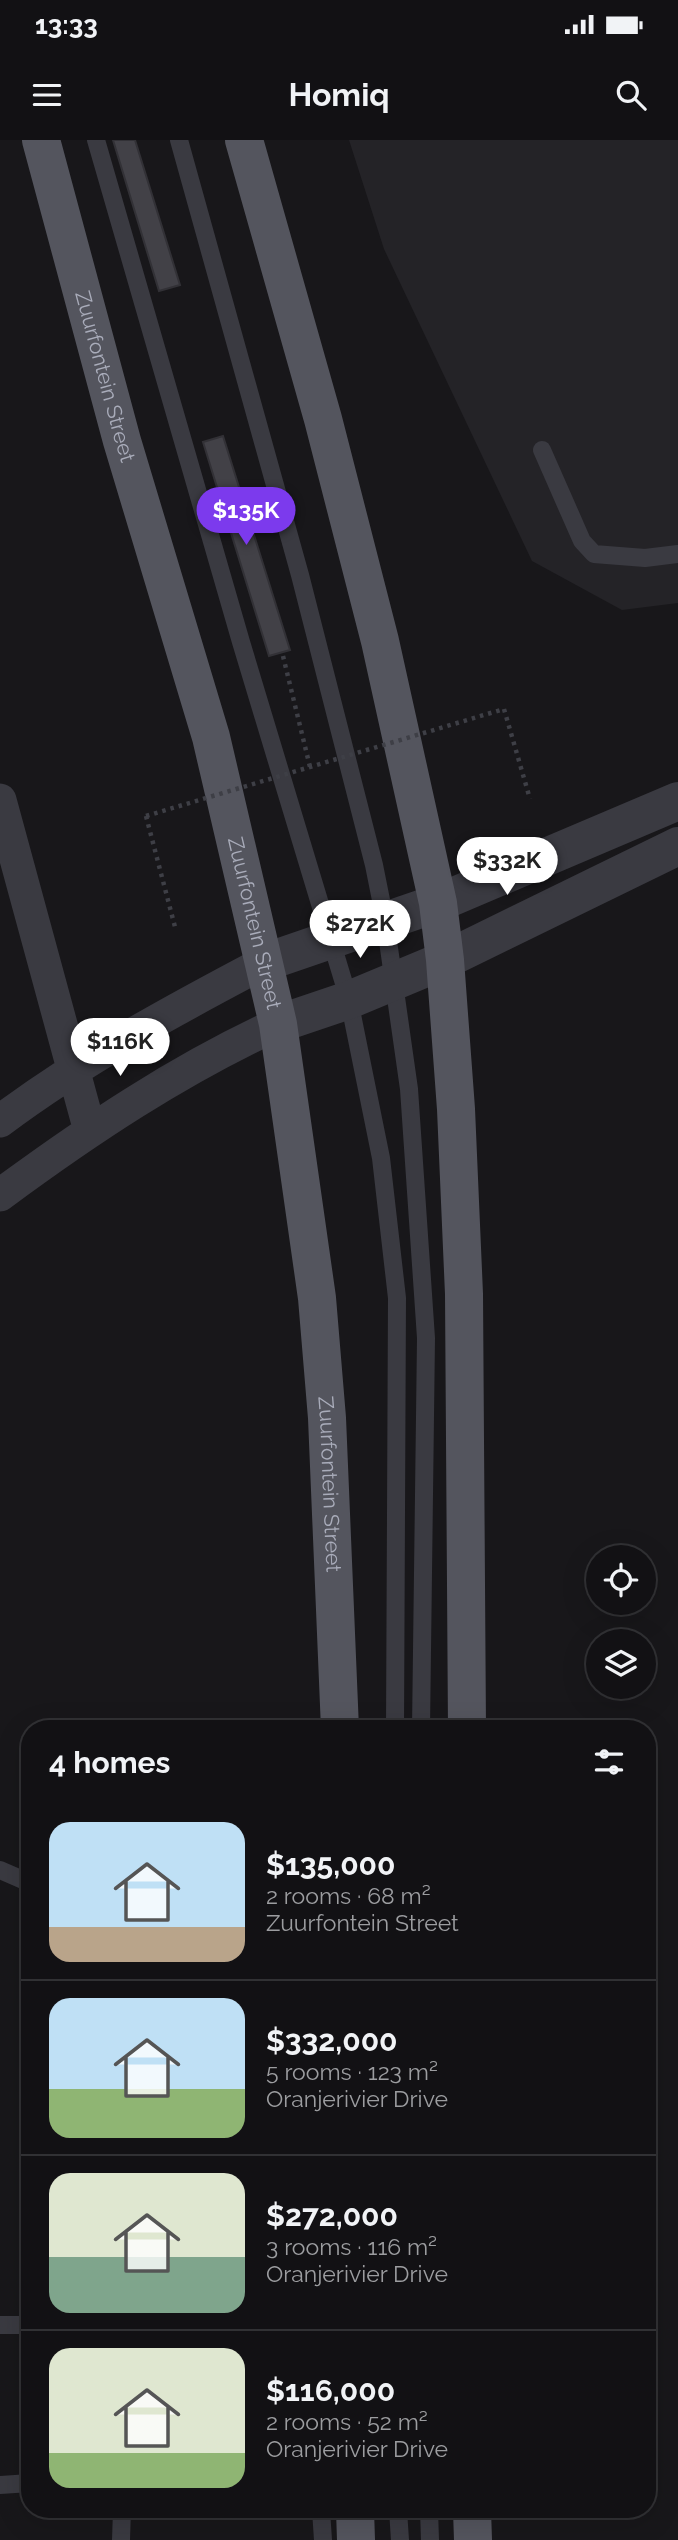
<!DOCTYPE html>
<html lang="en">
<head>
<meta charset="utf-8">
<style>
  body { margin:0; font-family:Raleway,sans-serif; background:#1b1a1d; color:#f1f3f6; height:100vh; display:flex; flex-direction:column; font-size:26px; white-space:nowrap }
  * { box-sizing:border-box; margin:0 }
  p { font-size:23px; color:#9c9da0 }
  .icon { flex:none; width:38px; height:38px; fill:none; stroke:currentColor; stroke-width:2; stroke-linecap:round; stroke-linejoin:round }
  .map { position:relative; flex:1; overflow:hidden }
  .drawer { position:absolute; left:21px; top:1580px; width:635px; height:798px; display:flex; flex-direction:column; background:#121114; border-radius:28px; box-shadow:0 7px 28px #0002,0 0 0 2px #313134 }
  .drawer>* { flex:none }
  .controls { position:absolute; left:586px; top:1405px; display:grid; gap:14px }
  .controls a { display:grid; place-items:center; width:70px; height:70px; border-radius:50%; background:#121114; box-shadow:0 7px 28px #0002,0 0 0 2px #313134; font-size:35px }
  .price { position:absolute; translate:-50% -60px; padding:0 16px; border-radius:24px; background:#fff; color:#222; font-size:23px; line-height:46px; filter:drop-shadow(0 2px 4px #0008) }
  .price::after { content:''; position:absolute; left:50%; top:42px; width:21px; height:16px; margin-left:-10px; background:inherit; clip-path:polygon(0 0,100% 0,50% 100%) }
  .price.active { background:#7c3aed; color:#fff }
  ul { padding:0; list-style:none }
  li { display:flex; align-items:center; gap:21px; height:175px; padding:0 28px }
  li+li { border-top:2px solid #313134 }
  li span { display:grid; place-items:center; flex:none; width:196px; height:140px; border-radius:21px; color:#555 }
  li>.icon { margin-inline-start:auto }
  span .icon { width:84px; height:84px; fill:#fffc; stroke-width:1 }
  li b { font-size:30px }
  h2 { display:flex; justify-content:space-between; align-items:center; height:84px; padding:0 28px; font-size:30px }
  .status { display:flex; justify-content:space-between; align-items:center; height:49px; padding:0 35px; background:#121114; direction:ltr }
  .status svg { height:19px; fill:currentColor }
  header { display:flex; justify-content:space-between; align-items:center; height:91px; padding:0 28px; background:#121114; font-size:32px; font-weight:700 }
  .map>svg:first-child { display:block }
  .built { fill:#242327 }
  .building { fill:#424147; stroke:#323136; stroke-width:2 }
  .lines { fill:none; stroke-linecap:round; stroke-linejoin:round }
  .path { stroke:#3e3f46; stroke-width:4.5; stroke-dasharray:3.5 5; stroke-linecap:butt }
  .service { stroke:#3a3a41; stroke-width:18 }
  .minor { stroke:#3a3a41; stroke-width:33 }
  .tertiary { stroke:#3a3a41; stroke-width:38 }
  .primary { stroke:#54555e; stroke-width:38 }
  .path-bridge { stroke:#3e3f46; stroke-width:4.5; stroke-dasharray:3.5 5; stroke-linecap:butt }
  .labels { text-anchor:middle; stroke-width:5; stroke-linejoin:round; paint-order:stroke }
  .street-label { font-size:21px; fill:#a9acba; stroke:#131215 }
</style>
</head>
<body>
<div class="status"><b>13:33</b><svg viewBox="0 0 49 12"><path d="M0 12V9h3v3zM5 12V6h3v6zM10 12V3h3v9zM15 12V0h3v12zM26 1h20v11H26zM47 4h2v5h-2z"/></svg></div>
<header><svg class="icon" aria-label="menu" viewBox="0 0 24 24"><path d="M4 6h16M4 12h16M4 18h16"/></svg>Homiq<svg class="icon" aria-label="search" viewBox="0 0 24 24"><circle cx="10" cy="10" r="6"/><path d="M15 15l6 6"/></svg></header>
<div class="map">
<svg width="678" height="2400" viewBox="0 0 678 2400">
  <rect width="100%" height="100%" fill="#18171a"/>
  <path class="built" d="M349,0H678V463L622,470L532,421L384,109Z"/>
  <path class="building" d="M113,0H135L180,145L159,151Z
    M223,296L290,510L269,516L203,302Z"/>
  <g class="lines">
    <path class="path" d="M283,516L310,627
      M504,569L530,659
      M146,676L175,787"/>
    <path class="service" d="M96,0L241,502L349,860L381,1018L397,1158L395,1589
      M179,0L300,435L374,725L385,780L409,949L426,1198L421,1589
      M542,310L582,401L594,414L645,418L678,414
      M0,1730L30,1743
      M0,2185H30
      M0,2345L30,2343
      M321,2370L323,2400
      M398,2370L400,2400
      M429,2370L430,2400
      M121,2400L122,2370"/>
    <path class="minor" d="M0,660L90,991
      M0,981C83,919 172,871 263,823
      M0,1055C88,990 178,930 278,884"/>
    <path class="tertiary" d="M263,823L438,763L678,661
      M278,884L349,860L445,820L678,706"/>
    <g class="primary">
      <path id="s1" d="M41,0L122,301L211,597L278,884L317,1158L327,1278L340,1589"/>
      <path d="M244,0L323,279L380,501L438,763L445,820L456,969L464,1154L467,1589"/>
      <path d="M355,2370L356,2400"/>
      <path d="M472,2370L473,2400"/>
    </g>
    <path class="path-bridge" d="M146,676L504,569"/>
  </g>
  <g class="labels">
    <g class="street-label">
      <text dy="7" stroke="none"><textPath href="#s1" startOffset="245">Zuurfontein Street</textPath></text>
      <text dy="7" stroke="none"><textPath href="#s1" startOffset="812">Zuurfontein Street</textPath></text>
      <text dy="7" stroke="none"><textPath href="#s1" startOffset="1379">Zuurfontein Street</textPath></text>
    </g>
  </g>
</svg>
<div class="controls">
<a><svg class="icon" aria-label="locate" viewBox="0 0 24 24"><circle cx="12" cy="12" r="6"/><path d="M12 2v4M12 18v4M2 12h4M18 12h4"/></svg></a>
<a><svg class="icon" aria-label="layers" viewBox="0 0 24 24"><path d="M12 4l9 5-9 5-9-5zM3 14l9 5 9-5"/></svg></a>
</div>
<b class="price active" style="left:246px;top:407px">$135K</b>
<b class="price" style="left:507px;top:757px">$332K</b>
<b class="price" style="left:360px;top:820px">$272K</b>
<b class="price" style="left:120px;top:938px">$116K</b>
<section class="drawer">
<h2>4 homes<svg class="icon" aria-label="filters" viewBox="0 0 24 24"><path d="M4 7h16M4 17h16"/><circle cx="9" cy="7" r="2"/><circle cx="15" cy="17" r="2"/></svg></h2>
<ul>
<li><span style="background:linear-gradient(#bfe0f5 75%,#b9a48a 0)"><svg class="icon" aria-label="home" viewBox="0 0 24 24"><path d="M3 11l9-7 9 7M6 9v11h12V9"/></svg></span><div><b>$135,000</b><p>2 rooms · 68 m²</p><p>Zuurfontein Street</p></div></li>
<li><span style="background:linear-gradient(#bfe0f5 65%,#8fb573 0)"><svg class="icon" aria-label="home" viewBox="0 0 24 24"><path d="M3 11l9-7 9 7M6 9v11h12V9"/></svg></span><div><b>$332,000</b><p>5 rooms · 123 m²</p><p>Oranjerivier Drive</p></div></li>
<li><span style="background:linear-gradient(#dfe7d0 60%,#7fa58c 0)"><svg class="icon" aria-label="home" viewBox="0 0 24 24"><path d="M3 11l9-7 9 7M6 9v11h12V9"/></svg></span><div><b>$272,000</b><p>3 rooms · 116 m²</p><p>Oranjerivier Drive</p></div></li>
<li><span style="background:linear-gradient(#dfe7d0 75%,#8fb573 0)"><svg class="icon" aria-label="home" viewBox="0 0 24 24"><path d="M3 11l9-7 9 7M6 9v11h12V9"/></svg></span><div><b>$116,000</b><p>2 rooms · 52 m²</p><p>Oranjerivier Drive</p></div></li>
</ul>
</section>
</div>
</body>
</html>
